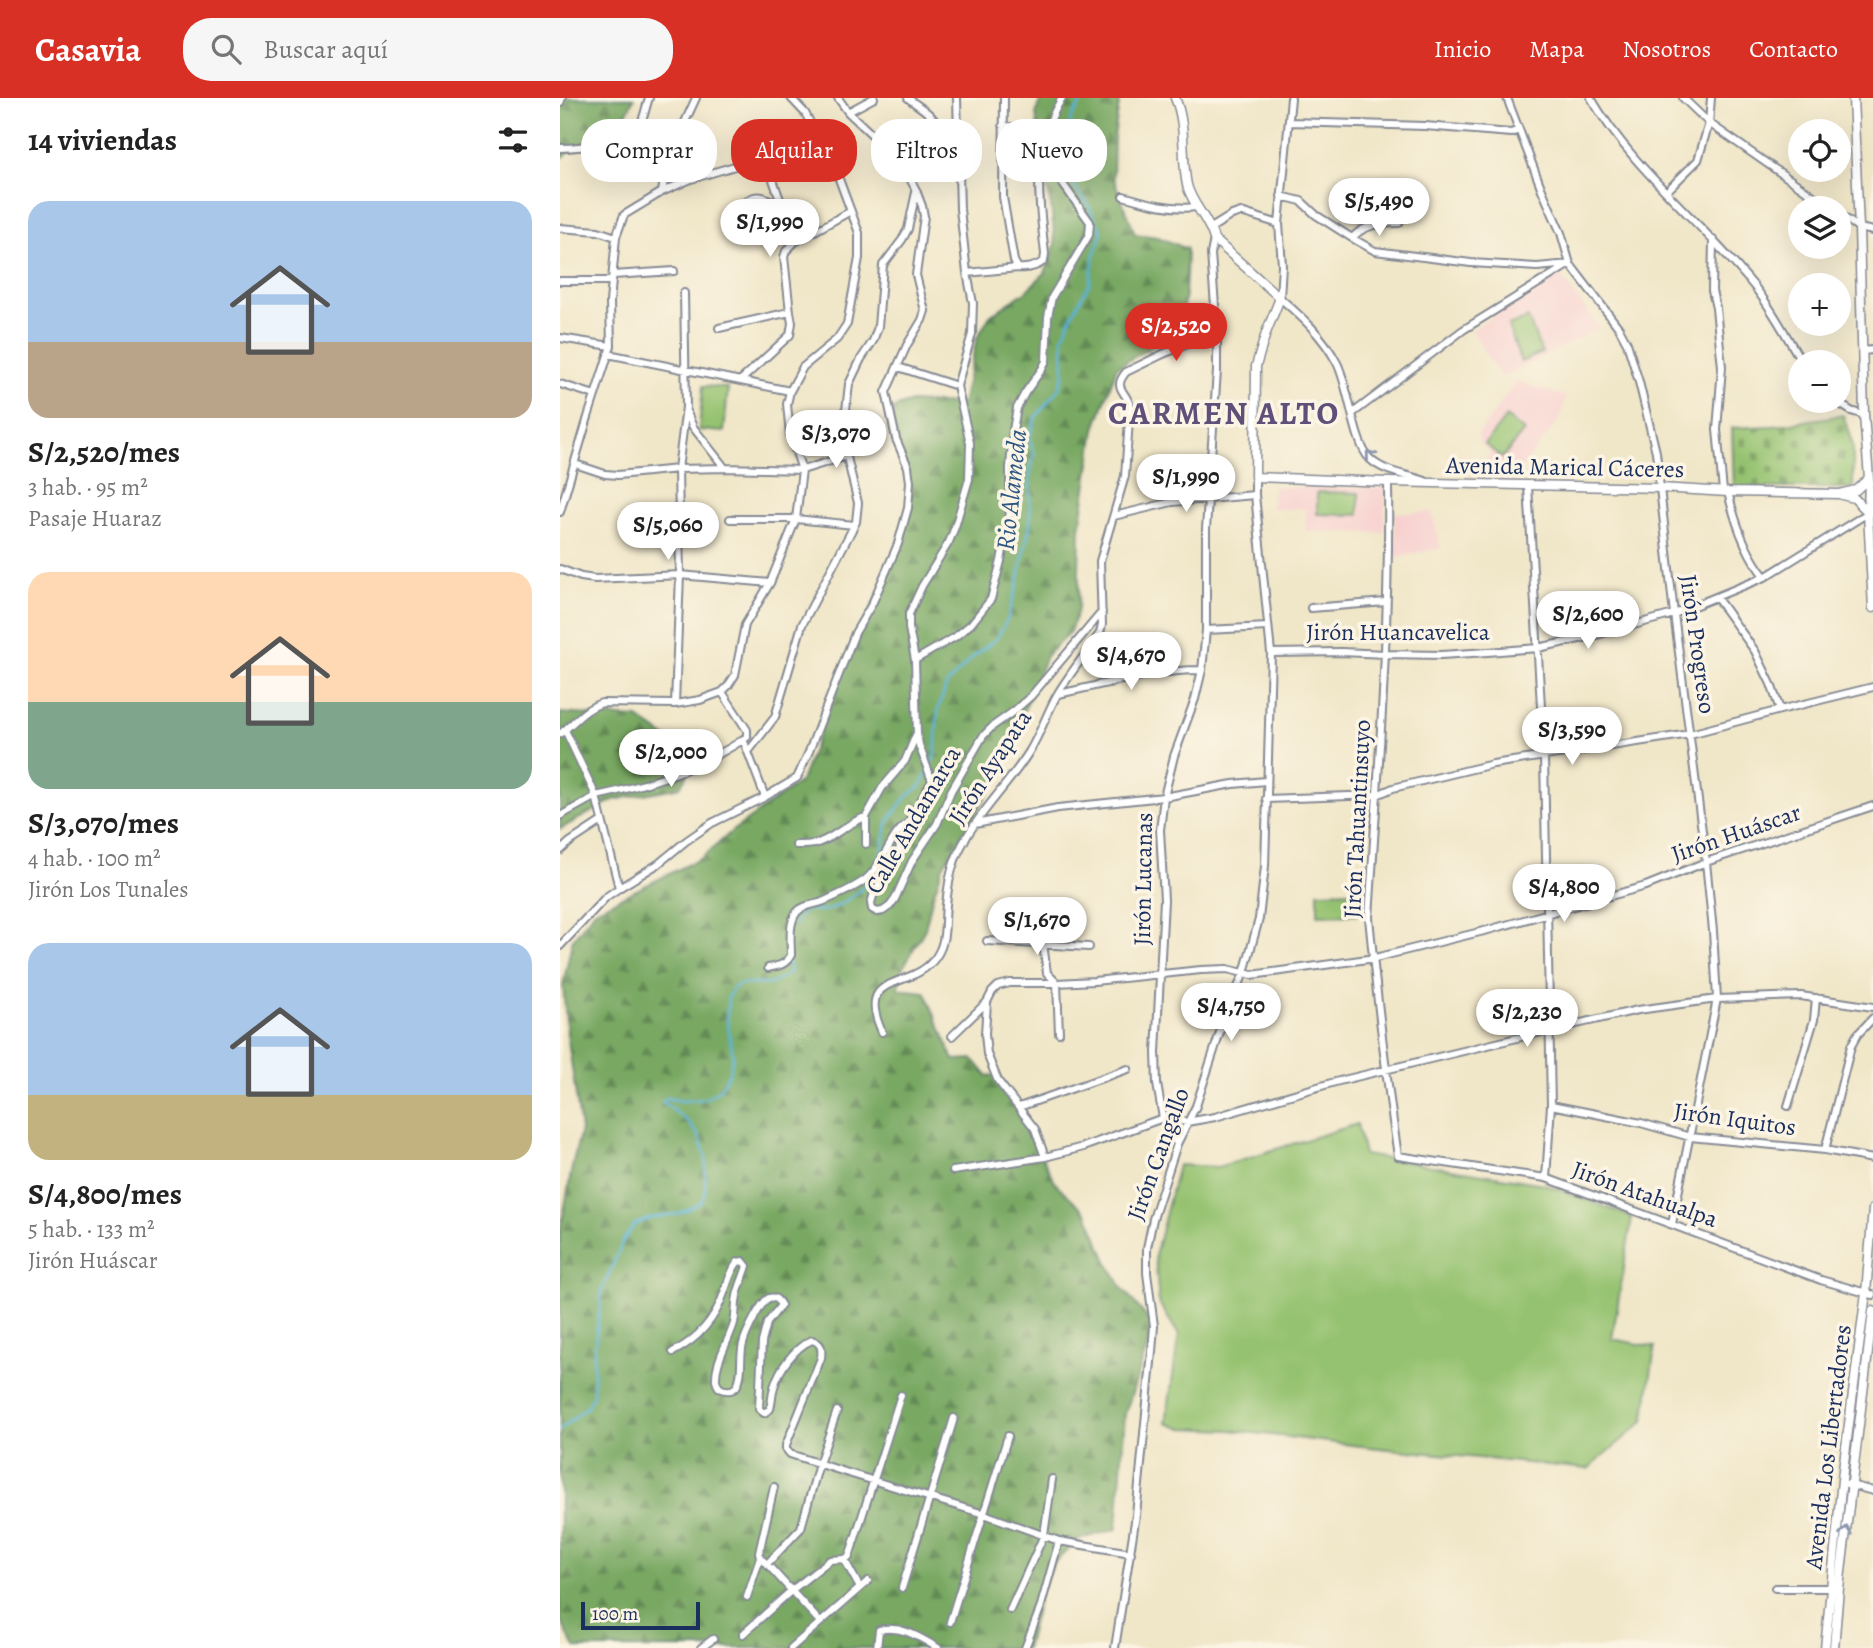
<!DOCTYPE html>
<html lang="es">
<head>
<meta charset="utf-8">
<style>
  body { margin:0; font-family:Alegreya,serif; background:#f6f6f6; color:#222; height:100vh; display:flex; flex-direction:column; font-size:26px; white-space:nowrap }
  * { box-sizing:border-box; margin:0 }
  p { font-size:23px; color:#767676 }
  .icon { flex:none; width:38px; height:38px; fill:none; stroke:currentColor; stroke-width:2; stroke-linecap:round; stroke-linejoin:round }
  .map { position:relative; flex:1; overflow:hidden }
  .side { display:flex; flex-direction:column; background:#fff; width:560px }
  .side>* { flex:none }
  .guide { position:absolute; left:21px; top:21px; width:665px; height:63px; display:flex; gap:14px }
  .controls { position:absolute; left:1228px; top:21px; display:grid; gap:14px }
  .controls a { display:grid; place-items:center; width:63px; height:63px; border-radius:50%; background:#fff; box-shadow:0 7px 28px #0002; font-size:35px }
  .scale { position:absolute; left:21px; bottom:18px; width:119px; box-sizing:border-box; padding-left:7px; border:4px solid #1b2f5e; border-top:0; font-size:19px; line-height:24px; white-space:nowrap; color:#1b2f5e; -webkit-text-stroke:5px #fcf5e5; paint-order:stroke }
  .price { position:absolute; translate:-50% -60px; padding:0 16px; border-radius:24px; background:#fff; color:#222; font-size:23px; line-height:46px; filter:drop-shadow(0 2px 4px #0008) }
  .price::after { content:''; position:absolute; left:50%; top:42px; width:21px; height:16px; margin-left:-10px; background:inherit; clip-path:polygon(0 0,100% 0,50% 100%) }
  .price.current { background:#d93025; color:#fff }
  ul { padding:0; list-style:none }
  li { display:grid; align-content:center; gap:14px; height:371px; padding:0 28px }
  li span { display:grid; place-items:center; height:217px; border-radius:21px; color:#555 }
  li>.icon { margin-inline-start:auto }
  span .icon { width:126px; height:126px; fill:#fffc; stroke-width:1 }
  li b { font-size:30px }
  h2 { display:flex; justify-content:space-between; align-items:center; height:84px; padding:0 28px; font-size:30px }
  .chip { padding:0 24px; border-radius:28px; background:#fff; box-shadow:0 7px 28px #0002; font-size:24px; line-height:63px }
  .chip.current { background:#d93025; color:#fff }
  header { display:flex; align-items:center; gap:42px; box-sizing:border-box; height:98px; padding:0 35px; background:#d93025; color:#fff }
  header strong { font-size:33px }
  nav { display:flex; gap:38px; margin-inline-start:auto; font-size:24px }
  .search { width:490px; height:63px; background:#f6f6f6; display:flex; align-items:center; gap:18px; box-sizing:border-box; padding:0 24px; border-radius:28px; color:#767676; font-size:26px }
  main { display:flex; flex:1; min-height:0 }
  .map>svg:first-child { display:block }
  .built { fill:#f7d0cf }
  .forest { fill:url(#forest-firs); stroke:#4a6c60; stroke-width:2 }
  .cemetery { fill:url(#cemetery-stones); stroke:#587867; stroke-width:2 }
  .park { fill:#95c270; stroke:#587867; stroke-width:2 }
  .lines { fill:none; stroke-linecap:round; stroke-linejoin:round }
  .stream { stroke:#58b3d6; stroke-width:2.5 }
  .minor-casing { stroke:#868a93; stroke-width:10 }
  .tertiary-casing { stroke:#868a93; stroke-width:11 }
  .minor { stroke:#fff; stroke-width:6 }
  .tertiary { stroke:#fff; stroke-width:8 }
  .oneway { stroke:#8d97ae }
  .labels { text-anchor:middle; stroke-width:7; stroke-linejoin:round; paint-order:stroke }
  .street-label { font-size:24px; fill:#1b2f5e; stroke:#fcf5e5 }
  .water-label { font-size:26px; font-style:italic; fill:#2d5782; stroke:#fcf5e5 }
  .district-label { font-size:32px; font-weight:bold; letter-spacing:2px; fill:#5e5079; stroke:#fcf5e5 }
</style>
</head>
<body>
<header>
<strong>Casavia</strong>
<div class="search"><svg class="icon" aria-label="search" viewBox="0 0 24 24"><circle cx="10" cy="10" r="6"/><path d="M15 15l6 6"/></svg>Buscar aquí</div>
<nav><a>Inicio</a><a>Mapa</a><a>Nosotros</a><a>Contacto</a></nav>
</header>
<main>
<section class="side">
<h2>14 viviendas<svg class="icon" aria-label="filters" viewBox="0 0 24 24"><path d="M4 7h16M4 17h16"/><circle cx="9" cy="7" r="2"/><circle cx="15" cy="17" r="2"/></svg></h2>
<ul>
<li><span style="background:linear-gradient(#a9c7e8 65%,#b9a48a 0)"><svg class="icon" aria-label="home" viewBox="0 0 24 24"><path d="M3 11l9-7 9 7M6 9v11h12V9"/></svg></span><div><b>S/2,520/mes</b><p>3 hab. · 95 m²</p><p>Pasaje Huaraz</p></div></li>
<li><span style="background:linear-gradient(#ffd9b3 60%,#7fa58c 0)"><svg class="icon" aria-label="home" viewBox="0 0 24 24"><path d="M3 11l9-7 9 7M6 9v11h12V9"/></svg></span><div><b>S/3,070/mes</b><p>4 hab. · 100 m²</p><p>Jirón Los Tunales</p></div></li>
<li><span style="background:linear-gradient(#a9c7e8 70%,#c2b280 0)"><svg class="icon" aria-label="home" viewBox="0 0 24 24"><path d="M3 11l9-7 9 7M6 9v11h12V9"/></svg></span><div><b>S/4,800/mes</b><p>5 hab. · 133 m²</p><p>Jirón Huáscar</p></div></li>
</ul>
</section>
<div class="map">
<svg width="1313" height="1550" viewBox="0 0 1313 1550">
  <defs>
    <pattern id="forest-firs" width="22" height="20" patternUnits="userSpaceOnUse" patternTransform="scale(1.75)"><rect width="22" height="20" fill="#78a862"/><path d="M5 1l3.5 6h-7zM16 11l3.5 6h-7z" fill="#628954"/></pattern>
    <pattern id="cemetery-stones" width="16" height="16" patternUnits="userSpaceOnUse" patternTransform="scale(1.75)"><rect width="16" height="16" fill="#95c270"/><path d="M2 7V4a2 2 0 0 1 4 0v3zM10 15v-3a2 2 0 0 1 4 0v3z" fill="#799e5f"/></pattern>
  </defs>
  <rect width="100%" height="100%" fill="#fcf5e5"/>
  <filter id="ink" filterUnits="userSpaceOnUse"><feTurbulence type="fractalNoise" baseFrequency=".0143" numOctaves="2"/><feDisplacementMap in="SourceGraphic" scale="14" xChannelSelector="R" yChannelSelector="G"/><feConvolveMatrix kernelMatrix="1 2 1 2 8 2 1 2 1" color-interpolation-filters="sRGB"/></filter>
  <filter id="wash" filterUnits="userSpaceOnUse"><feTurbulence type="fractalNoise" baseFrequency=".00686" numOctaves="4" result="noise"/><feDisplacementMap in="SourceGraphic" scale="28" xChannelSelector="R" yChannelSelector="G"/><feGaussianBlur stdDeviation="1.57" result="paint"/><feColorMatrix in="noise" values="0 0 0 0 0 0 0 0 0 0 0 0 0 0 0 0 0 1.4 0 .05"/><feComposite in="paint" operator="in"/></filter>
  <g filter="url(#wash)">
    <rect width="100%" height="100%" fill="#f0e6c8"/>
    <path class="built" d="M995,177L1002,179L1039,230L941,280L912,232Z
      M957,283L1006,299L998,323L950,384L935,380L923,381L930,353L921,346L917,338Z
      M713,389L825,390L824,435L746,433V411L712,410Z
      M872,414L881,450L836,459L834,415Z"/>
    <path class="forest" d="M0,0H74C58,38 48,30 18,48C12,52 6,57 0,61Z
      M481,0H560L554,39L553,79L575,136L598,139L627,151C626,172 627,209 617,228C610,240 571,261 557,269L535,331L520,431L518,511L510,534L486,558L437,681L383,768L372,801L365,831L341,873L338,891L365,894L394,962L413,961L427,978L439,977L496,1086L527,1115L547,1163L562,1190L594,1228L565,1316L557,1431L518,1442L494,1465L481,1492L466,1550H15L0,1522V1134L13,1064L21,1032L7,936L3,887L12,843L35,812L142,760L171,734L241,683L293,547L334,464L351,398L348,375L334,330V310L351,304L402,306L417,240L430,218L465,194L485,175L495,146L491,107L484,77L476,16Z
      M0,615L78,620L136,661L120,689L53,702L0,731Z"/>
    <path class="cemetery" d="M1283,317L1293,348V390H1174L1172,330L1213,328Z"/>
    <path class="park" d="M968,220L982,255L961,264L948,228Z
      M143,288L168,290L164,334L139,332Z
      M946,319L964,333L942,360L925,346Z
      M757,394L799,395V417L757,416Z
      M797,793V816L758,817V794Z
      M797,1026L804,1057L984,1086L1072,1119L1052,1241L1095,1249L1084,1323L1028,1371L809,1349L670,1332L620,1330L606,1325L619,1237L599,1205L595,1158L618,1067L658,1069Z"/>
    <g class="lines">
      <path class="stream" d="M317,762L323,750L327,725L345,700L361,688L375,657L378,611L387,586L412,560L437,540L447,522L457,488L470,427V376L474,356L469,340L476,319L499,290L504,275L503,239L512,217L530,184L534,156L542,134L526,103L517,92L508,73L506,56L511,21L524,0
        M234,827C237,822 240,816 245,813C250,809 255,814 261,813C276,812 305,792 311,778
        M0,1332L28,1308L33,1297L34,1254L42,1192L63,1143L74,1127L91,1120L116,1116L131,1110L141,1104L145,1095L146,1060L139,1038L127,1023L103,1004L106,1000L122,1003L145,1001L160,991L169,975L173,958L167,921L168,899L173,890L180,886H211L230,875L225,846L228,839"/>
    </g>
  </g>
  <g filter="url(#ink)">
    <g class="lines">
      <g class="minor-casing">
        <path id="minor" d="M348,0C355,6 364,11 371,18C382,29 381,48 399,50
          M397,0L400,111L407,175L413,205L412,236L397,288L410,345L409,381L395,429L389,444L362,488L349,516V530L355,562L357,636L359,647L372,683L348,725L338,755L314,795L311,805L312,811L317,814L323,813L330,808L335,801L352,763L377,726L391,693L423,638L433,628L454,613L471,598L542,514
          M444,0L443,99L454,163L458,170C468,171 476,169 484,163L485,156C479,99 470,52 502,0
          M731,0L719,126L722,167L720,200C742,219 763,238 777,265C789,288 794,346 810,361C825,375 846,376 865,383
          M947,0L982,92L1001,135L1010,166L1059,230L1067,245L1079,284L1096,354L1114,516L1146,764L1153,833L1157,901L1112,1126
          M1031,0C1073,72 1141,123 1193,187C1212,210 1226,238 1242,264
          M1123,0L1149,25L1271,110
          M0,5L2,0
          M288,14L314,0
          M730,24L865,28L951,35L959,32
          M443,27L486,36
          M0,50C18,50 70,44 80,27C84,20 86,8 89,0
          M102,94L131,81L205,59L258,38
          M1106,94L1138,62L1149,25L1151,0
          M563,98C587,105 611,112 637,109
          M721,98L741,103L756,117L792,140L815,153L911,165L977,169L1010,166
          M1279,116L1299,130L1313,133
          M174,122C184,97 200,90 221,111
          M0,130L38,133L56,139
          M651,130L672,117L681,114L719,126
          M792,140C805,126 821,125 839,125
          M1153,142L1152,193L1156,210L1162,269L1157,332L1163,393
          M235,144L291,113
          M407,175L458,170
          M53,177L114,173
          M0,183H52
          M159,230L230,214L224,159L226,153L235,144L205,59
          M0,240L51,248
          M1302,253L1313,252
          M48,256L230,293
          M338,269L397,288
          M180,283L230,237L232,225L230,214
          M0,286L35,297
          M1275,303L1291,313L1304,317
          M127,315L133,329L165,370
          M793,315L903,232L1008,167
          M15,366L45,376L58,377L118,371L165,370L242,372L287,358
          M828,384C830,530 818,675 809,820C817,899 826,979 838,1058L986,1080L1261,1182L1313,1197
          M968,388L984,659L991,1007L986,1080
          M1168,394C1175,424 1185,455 1205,479
          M0,414L28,319L51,248L50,204L56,139L64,117L102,94L107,63L136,0
          M554,418L612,404L695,397
          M170,421H236L294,427
          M0,471L21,479L35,481L120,477L210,485
          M1156,499L1195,553L1211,586L1220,612
          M751,510L826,504
          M646,532L708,529
          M711,555L781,554L826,556L881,557L928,554L978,550L1033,538L1114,516L1205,479L1308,415L1313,414
          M355,562L395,539L411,526L431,501L441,463L450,414V370L453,332L457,310L465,295L482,271L486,263L488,219L492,199L529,137L530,124L500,82L480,62
          M498,596C546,586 593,572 642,572
          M115,606L120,477L118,371L126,309L124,195
          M5,632L36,698C89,687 142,670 187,639V632L162,594
          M0,636C14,625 25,610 42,605L115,606L140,602L162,594L168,588L175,577L185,527L210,485L236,421L242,372L230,337L227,306L230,293L243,269L277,241L287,226L299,160V135L276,73L245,15L231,0
          M183,641L205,699
          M188,654L215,619L242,527L296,424L298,405L285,351L284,330L289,286L301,261L313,243L318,229L323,167L342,142L348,131L356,94
          M706,701L817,697L833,690L933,666L1130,636L1220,612L1313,589
          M0,718L36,698L59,790
          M415,726L498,710L604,699L673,686L706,683
          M306,746V719
          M236,747C242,747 248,747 254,746C273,742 287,724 306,719L322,690L345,663L356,637
          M0,753L10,744L42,723
          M485,810L483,846L487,875L497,885L499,935
          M427,843L529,849
          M0,848L46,799L59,790L98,766L126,743L152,725L205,699L237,680L248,656L295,535L312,506L338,446L348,410L350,384L348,369L336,341L326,294L347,247L362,222L365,213L356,177L364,118L362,108L356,92L342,65L288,14L278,0
          M208,870C218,868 226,867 231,857C231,844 228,825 237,814C243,807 253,807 262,804C276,798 293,791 306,781C325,765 330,736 348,725
          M322,934C294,872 352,894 376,859C387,843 384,825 386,807C388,789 390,772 398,755C415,718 447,689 469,654C480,636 487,615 497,597C510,575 526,556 540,535L542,527L540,463L565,378L570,308C566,292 552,291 566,274L603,256L657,234
          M392,938L427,904
          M991,1007L1081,1025L1130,1039L1265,1052L1313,1061
          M1228,1008L1254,922L1256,900
          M459,1009L568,971
          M617,1046L603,1020L597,986L596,954L604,802L600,732L604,699L614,658L635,601L642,572L646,532V431L657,273V234L651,156L654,141
          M1265,1052L1291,948L1297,937L1313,920
          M485,1059L475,1031L438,983L427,956L425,936L427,904L432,894L438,888L450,885H497L534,883L641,872L667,871L692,877L815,860L928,832L1086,788L1146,764L1313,708
          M393,1073L485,1059L523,1049L603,1020L627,1024L655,1019L775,984L990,932L1078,912L1157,901L1241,898L1313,909
          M113,1254C138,1241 155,1222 164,1195C168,1185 170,1173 178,1164L183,1163L187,1168C184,1178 179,1188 177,1198C175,1207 176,1217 174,1225C169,1243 155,1263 156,1282C157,1288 160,1292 166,1292C170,1293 173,1292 176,1289C184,1277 179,1259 183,1246C185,1237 201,1203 209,1200C215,1198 218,1202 221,1207L207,1225L202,1244L199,1311L204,1315L210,1311C212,1304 212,1296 214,1289C219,1271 235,1249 252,1242C262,1245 262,1251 261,1260L226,1347V1351L230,1356L285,1374L424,1416L499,1443L571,1455
          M1287,1386L1313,1393
          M284,1461L300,1490
          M207,1466L200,1460L199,1455L214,1389
          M342,1490L394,1320
          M1215,1490H1274
          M187,1499L200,1460
          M450,1512L484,1437L492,1381
          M260,1524L207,1466L241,1430L259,1366L277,1313
          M390,1524L448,1338
          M183,1536L232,1492L270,1462L284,1461L289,1459L341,1297
          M141,1550L153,1541
          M231,1550L308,1483
          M317,1550L319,1532C342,1527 359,1539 378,1550
          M465,1550L480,1511L499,1443
          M555,1550L576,1417L592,1254L594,1228L587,1175V1150L593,1121L617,1046L636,1008L664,922L684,875L699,821L705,768L711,555L695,397V379"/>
      </g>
      <g class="tertiary-casing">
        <path id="tertiary" d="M615,0C627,27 621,59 627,87C632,107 649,121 654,141L720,200L706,235L696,268L695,379L828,384L1100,390L1168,394L1279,396L1296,392L1309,380
          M1293,0L1299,130L1304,317L1309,380L1308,415L1313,510
          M1282,397L1294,400L1308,414
          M1265,1550L1283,1372L1306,1195L1313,1111
          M1274,1550L1279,1490L1313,1213"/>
      </g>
      <use href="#minor" class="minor"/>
      <use href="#tertiary" class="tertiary"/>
    </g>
    <defs><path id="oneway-chevron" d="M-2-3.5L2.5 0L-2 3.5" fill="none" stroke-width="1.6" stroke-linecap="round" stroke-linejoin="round" transform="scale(1.75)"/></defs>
    <g class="oneway">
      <use href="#oneway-chevron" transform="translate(810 357) rotate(-130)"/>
      <use href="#oneway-chevron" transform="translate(1286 1433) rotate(-83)"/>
    </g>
  </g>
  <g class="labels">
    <g class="street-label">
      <text transform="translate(1005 369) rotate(1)" y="8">Avenida Marical Cáceres</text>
      <text x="838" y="542">Jirón Huancavelica</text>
      <text transform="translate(1138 546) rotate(82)" y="8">Jirón Progreso</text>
      <text transform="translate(430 669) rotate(-57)" y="8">Jirón Ayapata</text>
      <text transform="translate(797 721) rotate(-87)" y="8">Jirón Tahuantinsuyo</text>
      <text transform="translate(353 722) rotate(-60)" y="8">Calle Andamarca</text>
      <text transform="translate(1176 735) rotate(-19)" y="8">Jirón Huáscar</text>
      <text transform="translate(583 781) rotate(-89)" y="8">Jirón Lucanas</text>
      <text transform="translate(1175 1021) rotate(8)" y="8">Jirón Iquitos</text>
      <text transform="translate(598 1056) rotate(-70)" y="8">Jirón Cangallo</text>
      <text transform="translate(1085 1096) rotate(20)" y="8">Jirón Atahualpa</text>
      <text transform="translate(1268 1349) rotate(-83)" y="8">Avenida Los Libertadores</text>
    </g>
    <g class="water-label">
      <text transform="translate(451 392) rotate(-84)" y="9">Rio Alameda</text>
    </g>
    <g class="district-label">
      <text x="664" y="326">CARMEN ALTO</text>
    </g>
  </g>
</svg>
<div class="controls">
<a><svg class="icon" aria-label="locate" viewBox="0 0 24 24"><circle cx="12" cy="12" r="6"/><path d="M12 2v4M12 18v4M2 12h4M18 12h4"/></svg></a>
<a><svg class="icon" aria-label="layers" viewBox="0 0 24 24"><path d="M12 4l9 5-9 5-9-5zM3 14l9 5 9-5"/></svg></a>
<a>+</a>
<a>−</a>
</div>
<div class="scale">100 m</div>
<b class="price" style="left:819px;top:140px">S/5,490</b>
<b class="price" style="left:210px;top:161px">S/1,990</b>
<b class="price current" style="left:616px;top:265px">S/2,520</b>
<b class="price" style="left:276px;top:372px">S/3,070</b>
<b class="price" style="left:626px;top:416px">S/1,990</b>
<b class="price" style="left:108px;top:464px">S/5,060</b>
<b class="price" style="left:1028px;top:553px">S/2,600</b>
<b class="price" style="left:571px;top:594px">S/4,670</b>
<b class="price" style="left:1012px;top:669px">S/3,590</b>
<b class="price" style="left:111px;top:691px">S/2,000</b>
<b class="price" style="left:1004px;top:826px">S/4,800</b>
<b class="price" style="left:477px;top:859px">S/1,670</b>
<b class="price" style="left:671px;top:945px">S/4,750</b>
<b class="price" style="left:967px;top:951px">S/2,230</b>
<div class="guide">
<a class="chip">Comprar</a>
<a class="chip current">Alquilar</a>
<a class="chip">Filtros</a>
<a class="chip">Nuevo</a>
</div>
</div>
</main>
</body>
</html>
